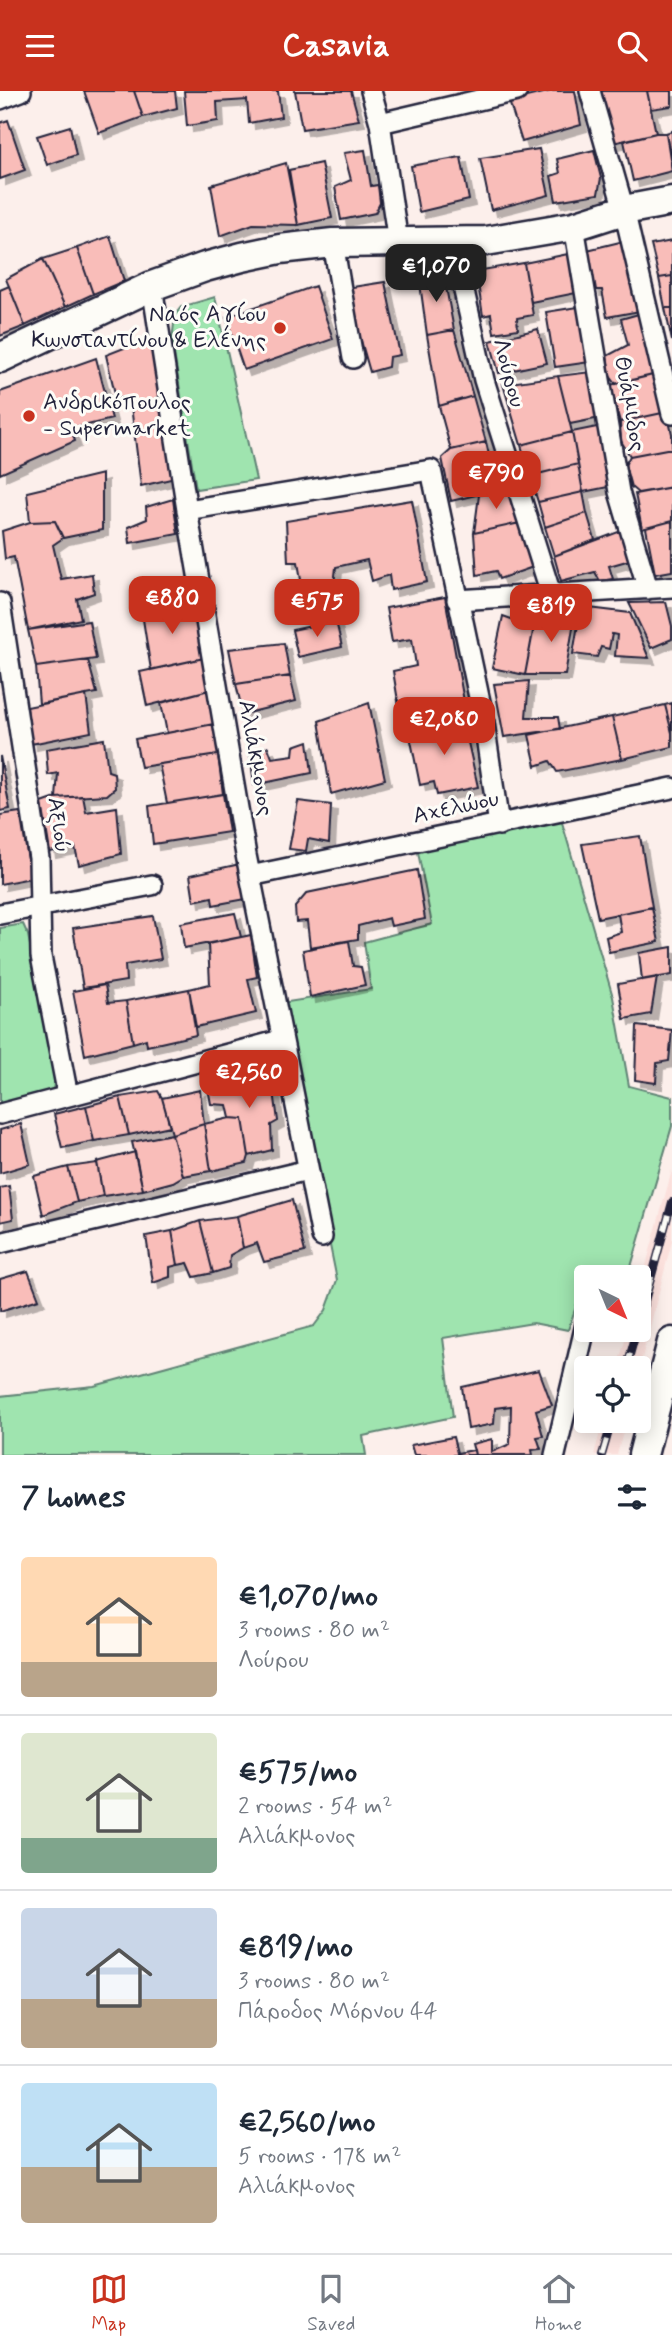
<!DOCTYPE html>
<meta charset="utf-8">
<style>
:root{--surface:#fff;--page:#f6f6f7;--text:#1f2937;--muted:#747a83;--line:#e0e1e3;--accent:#c8321e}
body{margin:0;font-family:Mynerve,sans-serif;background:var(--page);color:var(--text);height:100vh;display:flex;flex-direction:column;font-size:26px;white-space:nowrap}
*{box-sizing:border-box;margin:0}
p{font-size:23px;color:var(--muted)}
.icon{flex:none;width:38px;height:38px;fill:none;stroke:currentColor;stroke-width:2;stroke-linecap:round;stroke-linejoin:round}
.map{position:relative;height:1364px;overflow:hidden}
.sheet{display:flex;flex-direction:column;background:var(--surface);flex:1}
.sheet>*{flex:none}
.needle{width:46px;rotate:137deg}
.tools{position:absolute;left:574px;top:1174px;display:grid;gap:14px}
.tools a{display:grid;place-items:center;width:77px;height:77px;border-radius:7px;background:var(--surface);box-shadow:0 4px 18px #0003;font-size:35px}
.price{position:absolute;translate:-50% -60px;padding:0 16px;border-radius:14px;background:var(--accent);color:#fff;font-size:23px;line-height:46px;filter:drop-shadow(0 2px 4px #0008)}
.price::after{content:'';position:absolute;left:50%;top:42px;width:21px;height:16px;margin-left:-10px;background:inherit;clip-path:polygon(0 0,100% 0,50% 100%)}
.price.active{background:#222;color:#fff}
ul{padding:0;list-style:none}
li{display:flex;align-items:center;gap:21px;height:175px;padding:0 21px}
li+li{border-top:2px solid var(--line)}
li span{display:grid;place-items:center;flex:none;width:196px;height:140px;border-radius:7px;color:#555}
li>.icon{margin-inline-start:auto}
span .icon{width:84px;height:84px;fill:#fffc;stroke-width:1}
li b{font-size:30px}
h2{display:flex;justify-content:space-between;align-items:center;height:84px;padding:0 21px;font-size:30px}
header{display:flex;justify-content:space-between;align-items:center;height:91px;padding:0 21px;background:var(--accent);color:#fff;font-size:32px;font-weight:700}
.tabs{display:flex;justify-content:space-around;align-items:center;height:98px;border-top:2px solid var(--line);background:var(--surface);font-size:19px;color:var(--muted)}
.tabs a{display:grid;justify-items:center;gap:4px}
.tabs .active{color:var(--accent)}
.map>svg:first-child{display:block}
.built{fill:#fbe0dc}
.green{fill:#9fe4af;stroke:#608375;stroke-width:2}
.building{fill:#f9bdb9;stroke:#22223b;stroke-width:2;filter:url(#shadow)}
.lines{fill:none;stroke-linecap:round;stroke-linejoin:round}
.street-casing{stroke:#22223b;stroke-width:24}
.secondary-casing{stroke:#22223b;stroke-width:33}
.street{stroke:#fdfcf7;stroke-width:19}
.secondary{stroke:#fdfcf7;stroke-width:28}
.rail-casing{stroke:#22223b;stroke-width:8}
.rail{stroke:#fdfcf7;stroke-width:5;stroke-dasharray:16;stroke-linecap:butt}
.poi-dot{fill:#c8321e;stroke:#fdfcf7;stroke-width:2.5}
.labels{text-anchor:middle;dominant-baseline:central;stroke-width:6;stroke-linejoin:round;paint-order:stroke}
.poi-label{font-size:23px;fill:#22223b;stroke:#fdfcf7;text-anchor:end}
.street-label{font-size:23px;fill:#22223b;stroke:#fdfcf7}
</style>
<header><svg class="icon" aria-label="menu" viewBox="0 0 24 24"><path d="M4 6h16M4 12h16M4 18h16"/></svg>Casavia<svg class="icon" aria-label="search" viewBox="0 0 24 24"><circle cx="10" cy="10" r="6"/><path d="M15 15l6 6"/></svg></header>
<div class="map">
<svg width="672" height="1364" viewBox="0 0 672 1364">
<defs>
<filter id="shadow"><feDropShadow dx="6" dy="6" stdDeviation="0" flood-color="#0004"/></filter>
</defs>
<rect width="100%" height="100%" fill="#fcefeb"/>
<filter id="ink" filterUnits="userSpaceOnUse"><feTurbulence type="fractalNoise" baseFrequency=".0143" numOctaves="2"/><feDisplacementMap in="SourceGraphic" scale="14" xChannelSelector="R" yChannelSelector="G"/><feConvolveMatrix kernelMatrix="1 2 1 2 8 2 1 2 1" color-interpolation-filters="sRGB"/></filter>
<g filter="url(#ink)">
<path class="built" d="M672,1079v71l-33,129v-1l-22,-1 11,-38h11v-39z
M603,1330h23l-9,34h-23z"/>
<path class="green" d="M215,206l41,183 -60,9 -24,-148 3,-26 6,-8z
M561,728l52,178 16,89 43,11v29l-44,151h-42v9h-3l-15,44 -35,-7 -90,15 10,79 -90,19 3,19h-366v-59l94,-10 220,-60 12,-16 11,-30 -56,-277 90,-14 -7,-47 68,-18 -15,-77z
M23,833l5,11 27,143 -2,12 -53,15v-177z"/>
<path class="building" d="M84,0h50l9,26 -44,16z
M134,0h41l2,17 -34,9z
M184,0h94l3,26 -32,6 -2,-23 -30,2 1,19 -31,5z
M295,0h56l8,29 -57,9z
M552,0h23l6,34 -59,17 -13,-41z
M599,0h48l9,42 -43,10z
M647,0h25v15l-21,3z
M8,29l17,50 -25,9v-56z
M70,35l6,29 -29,10 -10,-29z
M672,40v33l-6,-31z
M656,42h10l6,38 -39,10 -9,-40z
M539,58l10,46 -58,15 -11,-52z
M365,59l6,36 7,-1 2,18 -5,10 -34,7 -6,-33 16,-7 -7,-27z
M594,59l7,28 -3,16 -42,7 -5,-25 9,-3 -3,-14z
M461,66l8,43 -50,12 -8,-46z
M286,72l12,62 -45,-1 -33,12 -9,-51z
M321,72l11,55 -34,7 -9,-55z
M110,145l14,45 -31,13 -16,-46z
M624,150l16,70 -33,6 -5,-27h-8l-7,-40z
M672,150v35l-13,2 -8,-33z
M77,157l16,46 -28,13 -22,-48z
M573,162l8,39 -50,10 -7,-39z
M43,168l22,48 -40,19 -19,-47z
M524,172l9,52 -16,3 1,11 -24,4 -3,-19 -8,2 -7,-45z
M443,180l11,59 -27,5 -8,-59z
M672,185v32h-7l-6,-30z
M385,191l15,73 -11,2 -1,10 -18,5 -24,-84z
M9,195l16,40 -25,10v-46z
M315,195l18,53 -89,31 -18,-53z
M578,216l12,55 -35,5 -9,-55z
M665,217h7v33z
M642,222l15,61 -41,10 -6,-8 -3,-20 21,-11 -7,-26z
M538,238l9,34 -48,10 -9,-32z
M454,239l19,66 -34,10 -12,-71z
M152,246l23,141 -34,8 -11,-88h-14l-10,-43z
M96,267l16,61 -41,10 4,12 -75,33v-82z
M591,281l9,46 -30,6 -12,-48z
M657,283l10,38 -47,10 -10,-37z
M558,285l14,56 -51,13 -18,-61z
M473,305l13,46 -35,8 -12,-44z
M667,321l5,22v14l-42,8 -9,-15 -1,-19z
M602,335l11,60 -30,6 -11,-60z
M572,341l6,32 -48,12 -9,-31z
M486,351l11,48 -46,11 -9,-43 9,-8z
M672,357v39l-34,6 -7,-6 -6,-22 5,-9z
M578,373l5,28 -45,10 -8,-26z
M102,383v56l-39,8 -8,-17 -25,1 -3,-30z
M672,396v34l-30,8 -7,-35z
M497,399l14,1 9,32 -46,10 5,-38z
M583,401l4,21 -42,14 -7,-25z
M173,408l5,35 -48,9 -2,-16 19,-8 -1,-12z
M412,409l15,82 -36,8 -2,-15 -17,6 -5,-21 -31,7 -2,18 -31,7 -5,-30h-10l-2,-41z
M587,422l8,27 -41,16 -9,-29z
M55,430l8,17 -10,7 8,34 31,-5 2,19 -17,6 4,20 -53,11 -14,-73 -9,2 -3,-28 28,-9z
M672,430v50l-17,3 -9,-46z
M520,432l13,44 -34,12 -3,-8 -19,4 -3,-42z
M621,440l9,29 -21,6 4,13 -13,2 -5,-9 -34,9 -7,-25z
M445,506l19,104 -64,12 -7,-42 23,-5 -4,-27 -20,3 -6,-34z
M191,510l13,57 -53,12 -9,-57z
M666,511l6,24v13l-21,9 -22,-45z
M553,516l23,3 -11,65h-40l11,-60 15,5z
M581,516l49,6 19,45 -34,-2 2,-21 -5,-1 -3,15 -8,-2 -4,10 -24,-3z
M503,525l31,11 -9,48 -33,-7z
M89,530l7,38 -60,8 -8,-37z
M336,530l6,26 -44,10 -6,-27z
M284,552l6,33 -54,8 -7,-35z
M204,567l5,32 -62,16 -7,-34z
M88,569l9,33 -58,11 -3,-37z
M290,585l6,25 -53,13 -7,-30z
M529,590l-3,36h32l2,12 -56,8 -10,-53z
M209,599l5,34 -47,9 -6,-30z
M86,604l5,37 -60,12 -4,-37z
M369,612l16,76 -54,15 -12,-73z
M672,612v30l-7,-28z
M665,614l7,28v14l-50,12 -10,-42z
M612,626l10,42 -65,13 -7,-11 -14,5 -7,-31z
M463,629l15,67 -41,8 -3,-13 -14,3 -11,-54z
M214,633l4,31 -77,12 -6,-28z
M104,648l4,32 6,2 1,15 -8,7 -51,3 2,-25 -10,2 -2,-26z
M308,650l4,32 -58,12 -4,-33 18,-5 4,11 21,-3 1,-9z
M218,664l5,39 -56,9 -8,-39z
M0,665l10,53 -10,2z
M223,703l6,38 -76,12 -4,-38z
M83,705l3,16 31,-5 4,47 -42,11 -4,-18 -25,5 -8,-49 14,-5z
M298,710l33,4 -2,38 -21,-4 -2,12 -17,-2z
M20,721l11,66 -31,6v-69z
M640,745l12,71 -54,11 -16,-74z
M240,773l6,35 -33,6 -1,-8 -18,4 -4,-26z
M417,779l8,49 -34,7 -2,-8 -31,8v13l-48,8 -3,-26 -11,1 -1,-15 12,-14z
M652,816l7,35 -50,10 -3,-15 15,-5 -3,-18z
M235,822l6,24 -57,11 -3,-25z
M153,825l8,43 -36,6 1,16 -43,7 -10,-60z
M251,844l6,42 -9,2 8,34 -60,14 -7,-38 21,-5 -2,-40z
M349,850l4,25 8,1 4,18 -55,12 -7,-47z
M672,856v28l-30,5 -3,-27z
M657,886l-6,37 -27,5 -6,-35z
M105,894l3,18 18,-2 7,42 -48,12 -12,-64z
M189,898l7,46 -49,11 -1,-7 -13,4 -7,-42z
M637,935l35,4 -3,31 -12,2 -1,20 -21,-3z
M207,992h66l5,38 -7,4 1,25 -23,6 -6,-37 -13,-1 -3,-13 -16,-1z
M200,999l4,34 -32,10 -10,-36z
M158,1000l4,7 8,28 -41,9 -9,-38z
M120,1006l9,38 -35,6 -8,-35z
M86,1015l8,35 -32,7 -8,-34z
M230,1027l13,1 6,37 -2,7 -36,8 -7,-47z
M21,1033l9,40 -30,9v-43z
M204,1033l7,47 -28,5 -11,-42z
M172,1043l11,42 -10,6 -30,8 -11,-48z
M135,1061l8,38 -40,6 -6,-34z
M97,1072l6,33 -26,6 -9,-35z
M68,1076l9,35 -34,13 -9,-39z
M9,1095l4,33 -13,3v-34z
M292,1109l13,52 -41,10 -7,-19 -14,5 -6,-32z
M237,1125l6,32 -13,7 -1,13 -16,5 -13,-52z
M200,1130l13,52 -19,4 -6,-14 -10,2 -6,-34z
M172,1140l6,34 -8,2v10l-17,6 -7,-47z
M28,1180l11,28 -39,12v-32z
M539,1279l13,35 -16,5 7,26 -6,1 4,12 -9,1 1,5h-58l-3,-11 20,-5v13l18,-8 1,-38 -16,2 -1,16 -26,5 -6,-42z
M453,1346l4,16 17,-3 1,5h-61l-3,-10z"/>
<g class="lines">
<g class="street-casing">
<path id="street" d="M371,0l9,32 18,119
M590,0l34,119 48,204
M0,8l21,-8
M380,32l137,-32
M574,135l45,266 29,97
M453,151l31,138 67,214
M333,152l20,115
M152,195l35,224 59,345 76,382
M187,419l244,-40 52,246 16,109
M457,509l215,-13
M0,512l39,255 2,98 27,140
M250,785l422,-88
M0,823l152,-29
M0,1023l281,-74
M0,1152l308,-73
M555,1364l31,-131"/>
</g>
<g class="secondary-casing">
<path id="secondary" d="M0,267l152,-72 53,-19 37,-10 38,-8 53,-6 153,-2 88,-15 50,-16 48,-9
M643,1364l29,-113"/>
</g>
<use href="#street" class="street"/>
<use href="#secondary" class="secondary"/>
<g class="rail-casing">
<path id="rail" d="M639,1232l33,-121
M626,1278l11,-39
M602,1364l10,-34"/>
</g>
<use href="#rail" class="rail"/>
</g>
</g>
<g class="poi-dot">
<circle cx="280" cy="237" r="7"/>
<circle cx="29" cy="325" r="7"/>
</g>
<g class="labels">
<g class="poi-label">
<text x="266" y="224">Ναός Αγίου<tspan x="266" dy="26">Κωνσταντίνου &amp; Ελένης</tspan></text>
<text x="43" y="312" text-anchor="start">Ανδρικόπουλος<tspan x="43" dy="26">- Supermarket</tspan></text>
</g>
<g class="street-label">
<text transform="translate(508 282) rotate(75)">Λούρου</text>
<text transform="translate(629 313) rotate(80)">Θυάμιδος</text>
<text transform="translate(255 667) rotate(80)">Αλιάκμονος</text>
<text transform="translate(456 717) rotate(-12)">Αχελώου</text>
<text transform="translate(58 734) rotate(82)">Αξιού</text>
</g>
</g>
</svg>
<div class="tools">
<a><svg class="needle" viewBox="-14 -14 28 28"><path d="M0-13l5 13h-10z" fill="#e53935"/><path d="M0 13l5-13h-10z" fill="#747a83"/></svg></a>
<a><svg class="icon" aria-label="locate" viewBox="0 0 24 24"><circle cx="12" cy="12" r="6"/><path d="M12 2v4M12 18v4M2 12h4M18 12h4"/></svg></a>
</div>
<b class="price active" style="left:436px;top:213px">€1,070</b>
<b class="price" style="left:496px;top:420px">€790</b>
<b class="price" style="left:172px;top:545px">€880</b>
<b class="price" style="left:317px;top:548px">€575</b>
<b class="price" style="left:551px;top:553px">€819</b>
<b class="price" style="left:444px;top:666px">€2,080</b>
<b class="price" style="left:249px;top:1019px">€2,560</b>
</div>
<section class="sheet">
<h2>7 homes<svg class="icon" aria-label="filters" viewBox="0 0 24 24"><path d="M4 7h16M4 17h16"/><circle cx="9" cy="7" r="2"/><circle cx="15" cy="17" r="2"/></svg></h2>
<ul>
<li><span style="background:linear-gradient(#ffd9b3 75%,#b9a48a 0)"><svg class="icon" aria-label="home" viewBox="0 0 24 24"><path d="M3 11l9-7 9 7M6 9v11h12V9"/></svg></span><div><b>€1,070/mo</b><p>3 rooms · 80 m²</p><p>Λούρου</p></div></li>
<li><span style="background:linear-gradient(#dfe7d0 75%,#7fa58c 0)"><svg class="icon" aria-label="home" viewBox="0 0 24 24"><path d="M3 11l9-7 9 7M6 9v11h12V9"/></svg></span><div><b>€575/mo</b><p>2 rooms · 54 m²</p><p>Αλιάκμονος</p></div></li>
<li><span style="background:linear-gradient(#c9d6e8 65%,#b9a48a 0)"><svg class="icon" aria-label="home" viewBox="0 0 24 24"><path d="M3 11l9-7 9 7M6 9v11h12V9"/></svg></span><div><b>€819/mo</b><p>3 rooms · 80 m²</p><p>Πάροδος Μόρνου 44</p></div></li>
<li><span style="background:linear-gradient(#bfe0f5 60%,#b9a48a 0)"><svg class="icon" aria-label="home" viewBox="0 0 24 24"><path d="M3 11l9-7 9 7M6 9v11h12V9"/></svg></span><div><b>€2,560/mo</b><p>5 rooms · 178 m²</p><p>Αλιάκμονος</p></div></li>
</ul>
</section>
<nav class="tabs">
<a class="active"><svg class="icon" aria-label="map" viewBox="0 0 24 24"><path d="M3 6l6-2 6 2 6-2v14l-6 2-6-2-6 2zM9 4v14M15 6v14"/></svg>Map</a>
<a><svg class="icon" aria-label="saved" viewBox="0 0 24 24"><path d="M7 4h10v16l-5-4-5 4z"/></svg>Saved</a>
<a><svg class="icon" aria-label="home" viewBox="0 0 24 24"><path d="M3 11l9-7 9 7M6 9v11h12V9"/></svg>Home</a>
</nav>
